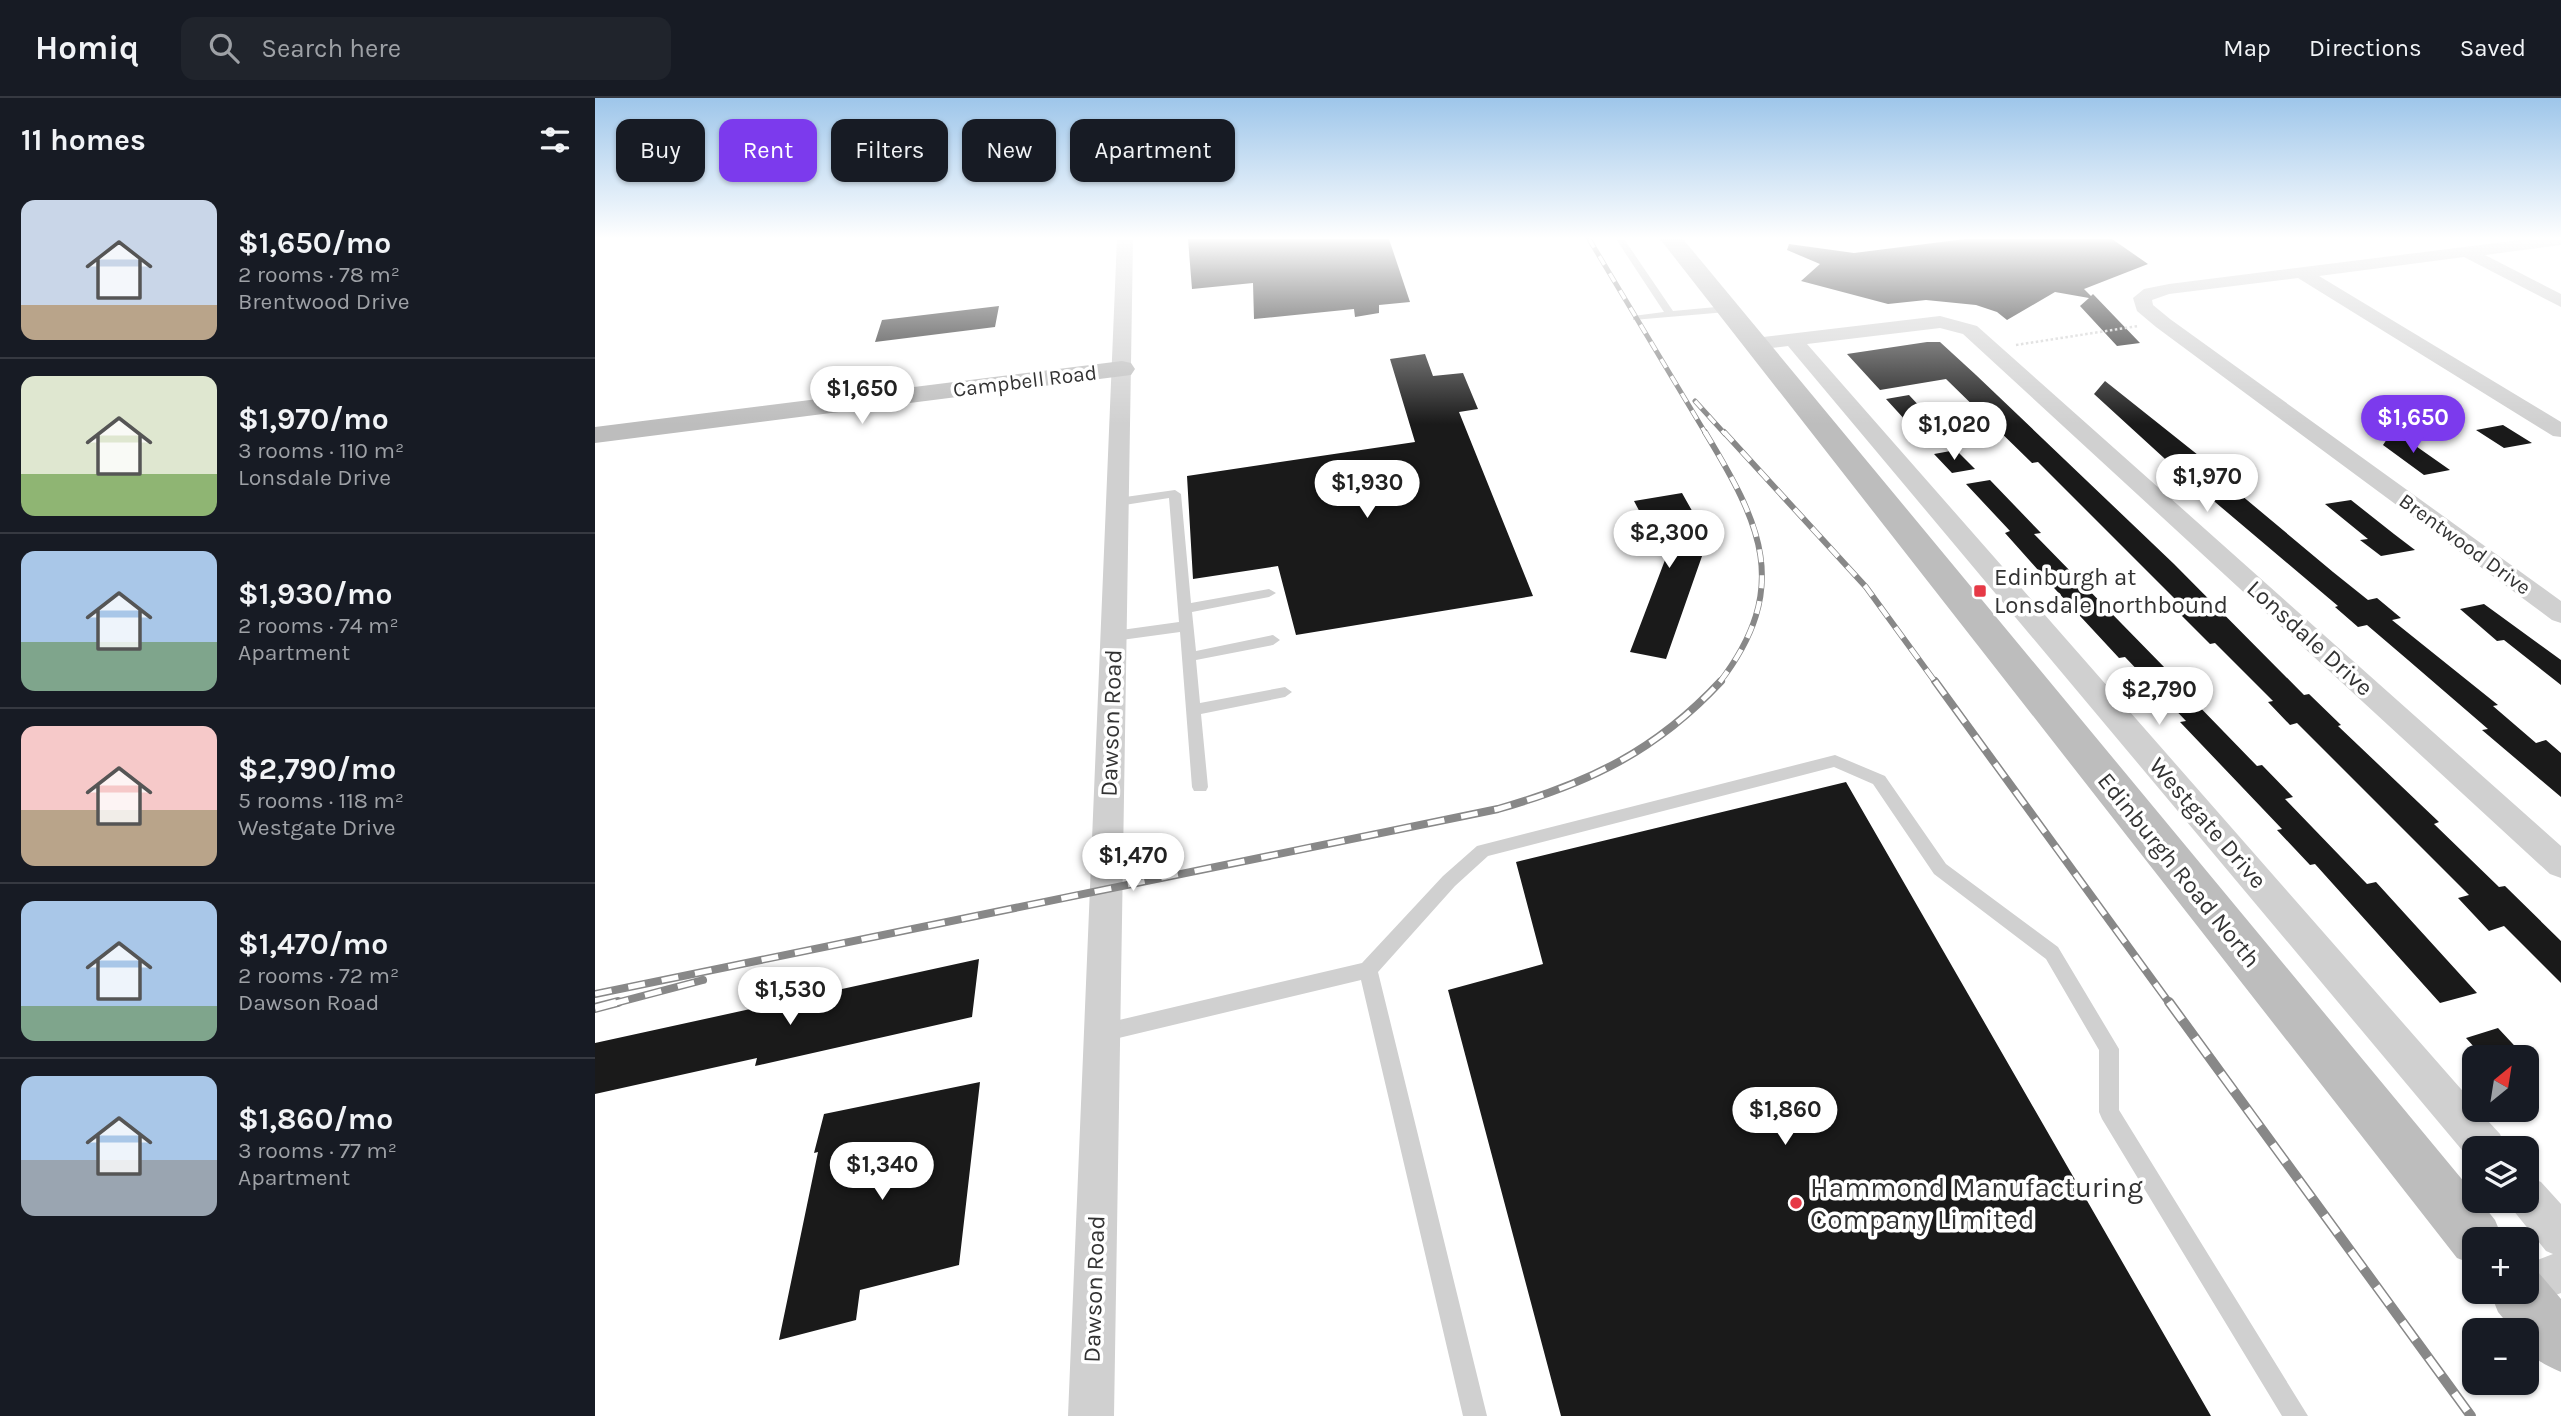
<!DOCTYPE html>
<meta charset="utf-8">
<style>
:root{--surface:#171b24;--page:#20242c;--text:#f1f3f6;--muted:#9ea1a6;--line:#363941;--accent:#7c3aed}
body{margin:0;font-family:Karla,sans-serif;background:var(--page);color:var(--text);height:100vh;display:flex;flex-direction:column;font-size:26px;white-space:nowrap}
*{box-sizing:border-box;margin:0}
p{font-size:23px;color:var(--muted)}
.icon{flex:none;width:38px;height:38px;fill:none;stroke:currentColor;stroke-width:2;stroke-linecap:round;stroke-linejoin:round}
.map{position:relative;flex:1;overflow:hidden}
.details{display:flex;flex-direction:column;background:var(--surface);width:595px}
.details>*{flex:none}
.banner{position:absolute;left:21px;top:21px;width:665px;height:63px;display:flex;gap:14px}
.needle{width:46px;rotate:30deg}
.buttons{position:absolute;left:1867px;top:947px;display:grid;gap:14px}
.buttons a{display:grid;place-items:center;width:77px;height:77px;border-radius:14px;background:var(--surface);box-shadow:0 2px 5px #0004;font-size:35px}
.price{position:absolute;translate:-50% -60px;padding:0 16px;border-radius:24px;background:#fff;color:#222;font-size:23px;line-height:46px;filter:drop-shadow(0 2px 4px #0008)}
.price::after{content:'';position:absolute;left:50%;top:42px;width:21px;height:16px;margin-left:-10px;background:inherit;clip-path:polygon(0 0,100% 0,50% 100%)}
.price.active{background:var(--accent);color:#fff}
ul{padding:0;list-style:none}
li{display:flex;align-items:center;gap:21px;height:175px;padding:0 21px}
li+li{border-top:2px solid var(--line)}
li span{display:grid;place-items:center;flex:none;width:196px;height:140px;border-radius:14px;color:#555}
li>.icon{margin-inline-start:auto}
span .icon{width:84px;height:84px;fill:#fffc;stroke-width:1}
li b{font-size:30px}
h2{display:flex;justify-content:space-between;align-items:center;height:84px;padding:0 21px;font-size:30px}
.tag{padding:0 24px;border-radius:14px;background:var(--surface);box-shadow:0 2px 5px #0004;font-size:24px;line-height:63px}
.tag.active{background:var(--accent);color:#fff}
header{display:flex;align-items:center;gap:42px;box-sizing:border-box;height:98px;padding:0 35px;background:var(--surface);border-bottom:2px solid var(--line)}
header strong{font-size:33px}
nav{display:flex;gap:38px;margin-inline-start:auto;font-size:24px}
.search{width:490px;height:63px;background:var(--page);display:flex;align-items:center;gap:18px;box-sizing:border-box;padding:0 24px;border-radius:14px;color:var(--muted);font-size:26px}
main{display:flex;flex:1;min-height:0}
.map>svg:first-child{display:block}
.building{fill:#1a1a1a}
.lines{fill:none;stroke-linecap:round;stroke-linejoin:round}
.path{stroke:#cdcdcd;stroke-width:2.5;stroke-dasharray:2.5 2.5;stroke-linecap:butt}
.lane{fill:#d0d0d0;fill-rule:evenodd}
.street{fill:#d0d0d0;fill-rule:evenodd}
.secondary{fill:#bdbdbd;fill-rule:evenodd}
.rail-far3-casing{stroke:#888;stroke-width:5}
.rail-far2-casing{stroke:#888;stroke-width:6}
.rail-far1-casing{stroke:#888;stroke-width:8}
.rail-casing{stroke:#888;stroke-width:10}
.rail-far3{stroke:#fff;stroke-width:3.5;stroke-dasharray:10;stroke-linecap:butt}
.rail-far2{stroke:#fff;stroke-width:4.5;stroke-dasharray:13;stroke-linecap:butt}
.rail-far1{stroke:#fff;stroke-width:5;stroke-dasharray:17;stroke-linecap:butt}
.rail{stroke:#fff;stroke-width:7;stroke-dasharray:22;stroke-linecap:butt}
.poi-dot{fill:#e63946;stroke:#fff;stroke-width:2.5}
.labels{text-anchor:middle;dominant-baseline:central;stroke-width:7;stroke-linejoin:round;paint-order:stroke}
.far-street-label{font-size:21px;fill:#333;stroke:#fff}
.poi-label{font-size:24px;fill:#333;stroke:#fff;text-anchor:start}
.street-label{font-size:24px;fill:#333;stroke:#fff}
.near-poi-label{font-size:28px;fill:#333;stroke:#fff;text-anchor:start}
</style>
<header>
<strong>Homiq</strong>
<div class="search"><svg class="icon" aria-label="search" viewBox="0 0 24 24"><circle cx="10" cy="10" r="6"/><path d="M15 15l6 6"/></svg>Search here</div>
<nav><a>Map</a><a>Directions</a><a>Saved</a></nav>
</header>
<main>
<section class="details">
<h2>11 homes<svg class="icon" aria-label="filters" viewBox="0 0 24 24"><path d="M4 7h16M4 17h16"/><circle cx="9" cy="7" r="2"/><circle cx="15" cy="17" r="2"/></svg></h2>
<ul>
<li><span style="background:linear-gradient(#c9d6e8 75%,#b9a48a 0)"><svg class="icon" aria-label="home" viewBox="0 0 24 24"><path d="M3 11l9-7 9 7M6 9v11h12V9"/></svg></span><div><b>$1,650/mo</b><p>2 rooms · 78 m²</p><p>Brentwood Drive</p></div></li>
<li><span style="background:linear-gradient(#dfe7d0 70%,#8fb573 0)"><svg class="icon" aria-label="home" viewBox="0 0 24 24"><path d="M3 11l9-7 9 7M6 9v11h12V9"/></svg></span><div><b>$1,970/mo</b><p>3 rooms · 110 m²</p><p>Lonsdale Drive</p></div></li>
<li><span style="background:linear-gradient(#a9c7e8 65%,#7fa58c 0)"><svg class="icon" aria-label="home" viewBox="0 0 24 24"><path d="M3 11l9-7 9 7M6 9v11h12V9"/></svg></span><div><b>$1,930/mo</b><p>2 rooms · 74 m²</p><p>Apartment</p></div></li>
<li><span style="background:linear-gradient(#f6c9c9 60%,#b9a48a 0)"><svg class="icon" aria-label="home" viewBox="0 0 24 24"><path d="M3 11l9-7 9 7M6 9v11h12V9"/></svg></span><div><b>$2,790/mo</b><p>5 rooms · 118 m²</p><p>Westgate Drive</p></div></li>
<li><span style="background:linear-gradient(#a9c7e8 75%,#7fa58c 0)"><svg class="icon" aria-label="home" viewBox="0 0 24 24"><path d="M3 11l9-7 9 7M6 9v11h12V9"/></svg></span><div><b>$1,470/mo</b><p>2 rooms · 72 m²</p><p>Dawson Road</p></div></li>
<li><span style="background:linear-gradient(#a9c7e8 60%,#9aa5b1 0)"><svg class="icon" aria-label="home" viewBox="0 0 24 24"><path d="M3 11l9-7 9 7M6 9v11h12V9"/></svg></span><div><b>$1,860/mo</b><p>3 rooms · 77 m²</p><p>Apartment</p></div></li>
</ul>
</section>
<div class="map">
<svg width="1966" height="1318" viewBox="0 0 1966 1318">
<rect width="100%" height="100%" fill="#fff"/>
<path class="building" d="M593,141h201l21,63 -31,3v8l-24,4 -1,-8 -100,10 -1,-36 -61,6z
M1370,141h147l36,25 -64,25 7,7 2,-2 47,49 -23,3 -37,-40 9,-8 -34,-6 -48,28 -10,-8 -21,-7 -50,-5 -38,4 -87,-23 19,-17 -33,-14 2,-6 65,9z
M404,208l-4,21 -120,15 7,-22z
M1332,244h13l36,33 198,189 130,131 5,-1 32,31 -3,1 101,96 -5,2 65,63 6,-1 56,55v42l-57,-57 -15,5 -31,-33 11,-3 -172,-172 -7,2 -22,-23 5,-1 -58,-58 -5,1 -42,-42 8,-2 -138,-138 -6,1 -86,-84 -66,11 -33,-36z
M830,256l8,22 30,-3 15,36 -19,3 74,184 -237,39 -18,-69 -85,13 -6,-103 228,-34 -25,-83z
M1510,283l142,113 -6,1 92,77 35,28 9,-2 24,20 -9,2 106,85 -5,1 43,37 10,-3 15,13v44l-79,-67 6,-1 -80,-69 -41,-35 -9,2 -23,-20 3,-1 -162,-137 -82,-75z
M1314,297l42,45 -24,4 -41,-45z
M1908,327l29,18 -28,5 -28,-18z
M1798,332l57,40 -26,5 -41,-30z
M1361,352l19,19 -23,4 -18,-19z
M1395,382l51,53 -7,1 131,134 6,-1 26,27 -8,2 68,70 5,-1 31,32 -8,2 82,85 9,-2 101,111 -37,10 -125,-139 -5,1 -33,-35 5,-1 -102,-107 6,-1 -61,-64 -6,1 -64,-69 -50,-56 5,-2 -44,-47z
M1087,395l26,46 -42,120 -36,-7 35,-92 -31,-59z
M1756,402l43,34 21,16 -34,6 -21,-16 8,-1 -43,-35z
M1889,506l77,56v25l-57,-45 -7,1 -37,-32z
M1251,684l365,634h-650l-113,-426 95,-26 -27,-102z
M384,861l-7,58 -217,49 2,-8 -162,36v-51z
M1903,930l27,29h-42l-17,-19z
M385,984l-21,183 -99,25 -4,30 -77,20 39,-188 -4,1 10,-39z"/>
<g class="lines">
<path class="path" d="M1421,247l122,-19"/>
<path class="lane" d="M1021,141h8l49,72 54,-5 5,3 -5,3 -94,8v-4l31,-4z
M580,392l6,4 10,109 78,-14 7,4 -7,4 -77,15 4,39 77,-16 7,5 -7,5 -77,15 4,43 85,-16 7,5 -7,5 -84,17 7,73 -2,4h-12l-2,-4 -12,-155 -66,9 -7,-5 7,-5 65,-9 -10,-124 -51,8 -6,-4 6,-4z
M1240,657l50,21 61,88 112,83 61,102v61l189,306h-26l-180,-297 -3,-7v-62l-53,-91 -112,-85 -61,-90 -39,-17 -346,89 -33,30 -77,86 109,444h-24l-102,-436 -259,62 -7,-3 -3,-6 3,-6 7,-3 260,-61 81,-87 34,-30z"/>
<path class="street" d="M522,141h16l-19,1177h-46z
M1933,141h33v6l-76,10 76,39v13l-97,-50 -145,19 242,146v15l-8,-1 -255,-158 -129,16 -17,6 1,5 17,14 391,282v22l-9,-3 -396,-293 -19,-16 -4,-13 11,-9 25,-5z
M1345,218l37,10 584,520v32l-11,-4 -587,-540 -23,-6 -133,16 668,761v5h3l22,24 6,14h-31v15l-3,-1 -684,-816 -33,4 -10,-6 10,-6z
M1932,1078l14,6 20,22v89l-34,13 -15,-6 -4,-8h19v-28l26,-10 -7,-3 -33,-41 -4,-10h18z"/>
<path class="secondary" d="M1065,141h23l792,956v5h4l16,20 8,19h-28v26l-18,-7z
M527,263l9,2 4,6 -4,6 -536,68v-16z
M1932,1170l11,4 23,27v73c-23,-10 -34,-15 -34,-42h-14l-15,-18 -8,-20h37z"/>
<g class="rail-far3-casing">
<path id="rail-far3" d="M994,141l117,195
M1100,303l30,33"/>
</g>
<g class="rail-far2-casing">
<path id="rail-far2" d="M1110,334c55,91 88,155 14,251
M1129,334l142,155 70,96"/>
</g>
<g class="rail-far1-casing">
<path id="rail-far1" d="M1340,583l235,323
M0,896l903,-185c91,-26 158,-58 223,-128
M17,906l91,-24"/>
</g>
<g class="rail-casing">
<path id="rail" d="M1574,904l302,414
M0,910l23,-6"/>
</g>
<use href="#rail-far3" class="rail-far3"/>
<use href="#rail-far2" class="rail-far2"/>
<use href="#rail-far1" class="rail-far1"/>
<use href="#rail" class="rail"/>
</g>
<linearGradient id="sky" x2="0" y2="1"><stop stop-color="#9ec6ea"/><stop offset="0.43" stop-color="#fff"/><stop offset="1" stop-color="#fff" stop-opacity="0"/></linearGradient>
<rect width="1966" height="326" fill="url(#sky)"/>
<g class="poi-dot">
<rect x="1378" y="486" width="14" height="14" rx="3.5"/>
<circle cx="1201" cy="1105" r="7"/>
</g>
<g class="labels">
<g class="far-street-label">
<text transform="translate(430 283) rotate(-7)">Campbell Road</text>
<text transform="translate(1870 446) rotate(36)">Brentwood Drive</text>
</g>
<g class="poi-label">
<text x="1399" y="479">Edinburgh at<tspan x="1399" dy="28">Lonsdale northbound</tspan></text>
</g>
<g class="street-label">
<text transform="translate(1715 540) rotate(42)">Lonsdale Drive</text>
<text transform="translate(516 625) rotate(-88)">Dawson Road</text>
<text transform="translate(1613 725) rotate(49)">Westgate Drive</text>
<text transform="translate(1584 772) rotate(51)">Edinburgh Road North</text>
<text transform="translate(499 1191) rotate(-88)">Dawson Road</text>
</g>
<g class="near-poi-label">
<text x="1215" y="1089">Hammond Manufacturing<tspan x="1215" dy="32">Company Limited</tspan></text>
</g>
</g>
</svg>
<div class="buttons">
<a><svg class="needle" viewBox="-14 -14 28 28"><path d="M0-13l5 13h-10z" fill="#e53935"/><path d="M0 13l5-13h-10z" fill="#9ea1a6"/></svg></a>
<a><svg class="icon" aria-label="layers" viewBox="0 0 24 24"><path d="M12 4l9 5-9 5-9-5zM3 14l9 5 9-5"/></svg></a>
<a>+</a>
<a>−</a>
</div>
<b class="price" style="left:267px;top:328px">$1,650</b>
<b class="price active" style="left:1818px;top:357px">$1,650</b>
<b class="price" style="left:1359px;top:364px">$1,020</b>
<b class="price" style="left:1612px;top:416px">$1,970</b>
<b class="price" style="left:772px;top:422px">$1,930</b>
<b class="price" style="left:1074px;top:472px">$2,300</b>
<b class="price" style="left:1564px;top:629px">$2,790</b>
<b class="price" style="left:538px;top:795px">$1,470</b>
<b class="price" style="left:195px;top:929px">$1,530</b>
<b class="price" style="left:1190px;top:1049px">$1,860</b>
<b class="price" style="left:287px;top:1104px">$1,340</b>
<div class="banner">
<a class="tag">Buy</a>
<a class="tag active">Rent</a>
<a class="tag">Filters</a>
<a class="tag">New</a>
<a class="tag">Apartment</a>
</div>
</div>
</main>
